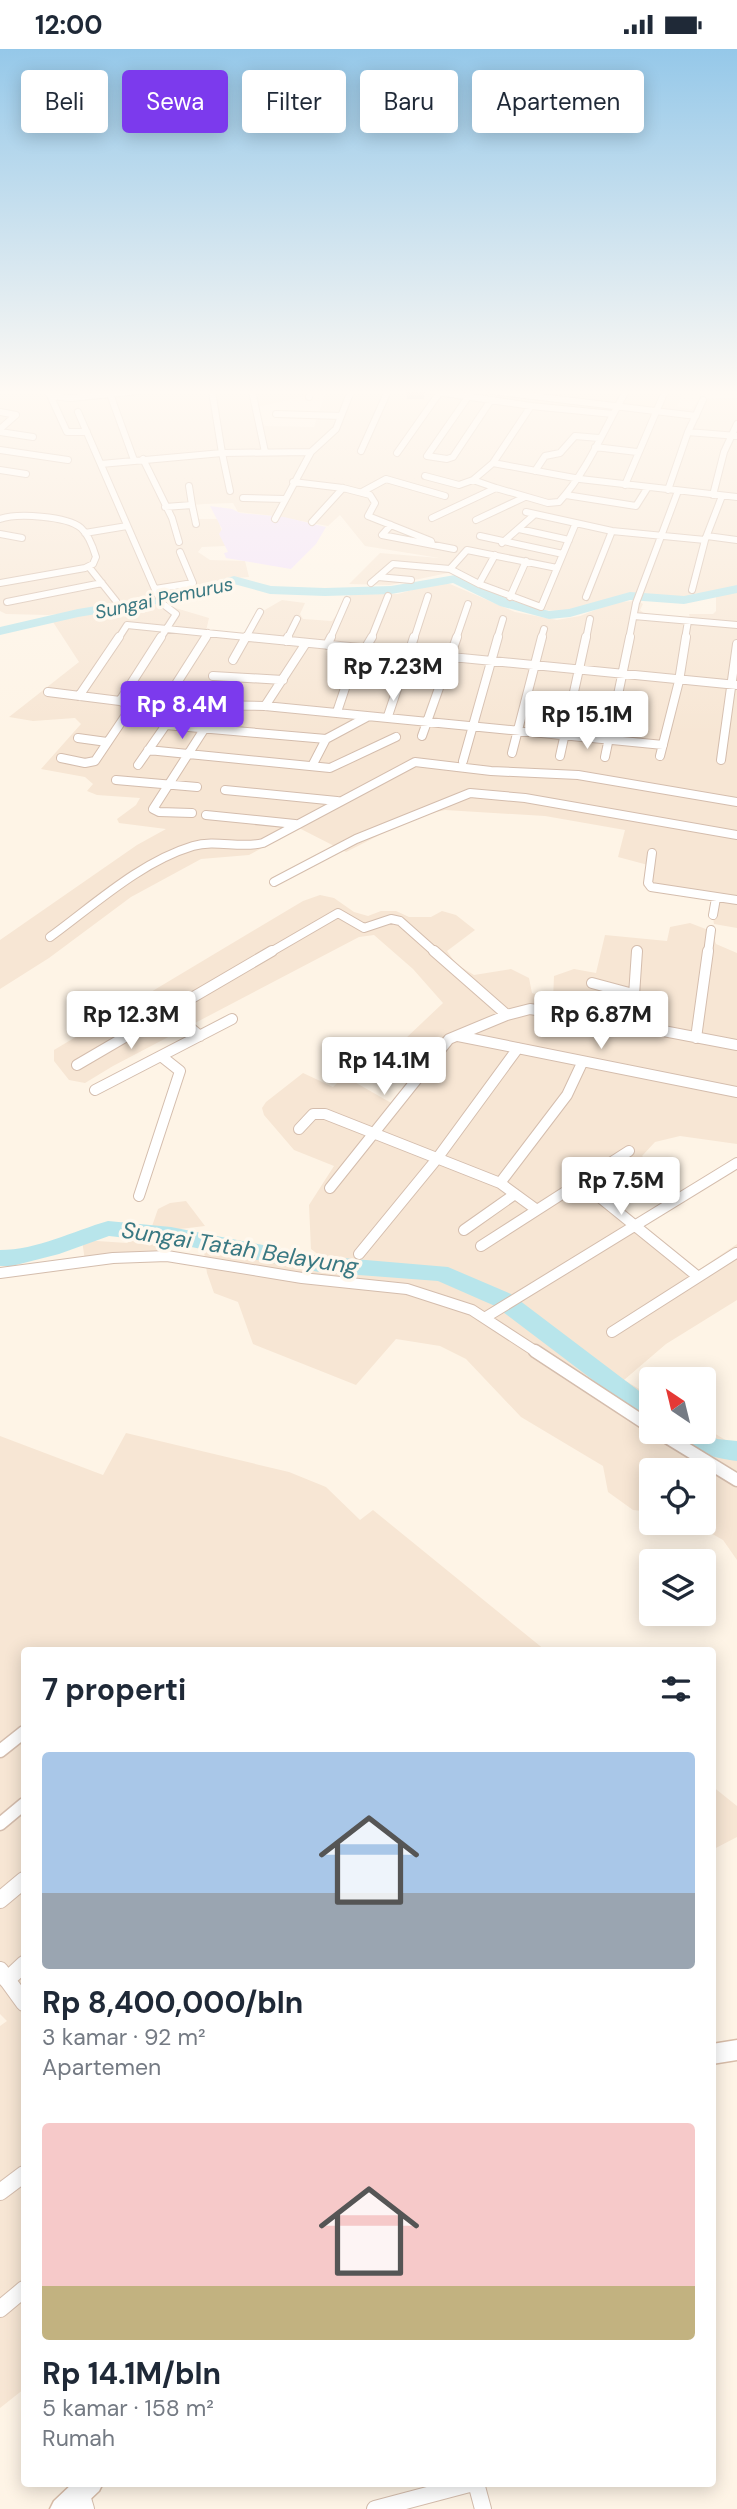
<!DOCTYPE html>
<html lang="id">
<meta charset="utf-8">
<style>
:root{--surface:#fff;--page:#f2f2f3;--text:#1f2937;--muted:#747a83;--accent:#7c3aed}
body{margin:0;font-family:"DM Sans",sans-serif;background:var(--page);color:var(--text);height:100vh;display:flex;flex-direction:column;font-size:26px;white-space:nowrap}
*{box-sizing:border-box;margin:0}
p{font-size:23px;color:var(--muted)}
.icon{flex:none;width:38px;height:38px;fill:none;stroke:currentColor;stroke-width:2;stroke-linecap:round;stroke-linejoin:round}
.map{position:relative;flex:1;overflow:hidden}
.side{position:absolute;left:21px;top:1598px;width:695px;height:840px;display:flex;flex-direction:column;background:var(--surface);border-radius:7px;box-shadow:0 4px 18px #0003}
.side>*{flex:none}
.banner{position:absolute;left:21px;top:21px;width:696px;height:63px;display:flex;gap:14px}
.needle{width:46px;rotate:325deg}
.tools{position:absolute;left:639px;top:1318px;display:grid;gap:14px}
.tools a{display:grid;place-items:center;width:77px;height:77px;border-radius:7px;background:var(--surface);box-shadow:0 4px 18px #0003;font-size:35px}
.price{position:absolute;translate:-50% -60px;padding:0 16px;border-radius:7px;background:#fff;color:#222;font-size:23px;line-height:46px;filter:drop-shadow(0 2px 4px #0008)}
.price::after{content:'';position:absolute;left:50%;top:42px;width:21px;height:16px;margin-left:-10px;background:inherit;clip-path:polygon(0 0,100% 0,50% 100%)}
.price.current{background:var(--accent);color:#fff}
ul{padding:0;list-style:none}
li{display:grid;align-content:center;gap:14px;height:371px;padding:0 21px}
li span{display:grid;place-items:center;height:217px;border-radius:7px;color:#555}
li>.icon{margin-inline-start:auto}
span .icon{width:126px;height:126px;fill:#fffc;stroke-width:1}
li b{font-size:30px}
h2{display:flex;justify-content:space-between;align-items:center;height:84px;padding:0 21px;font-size:30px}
.pill{padding:0 24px;border-radius:7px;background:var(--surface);box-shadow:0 4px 18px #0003;font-size:24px;line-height:63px}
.pill.current{background:var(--accent);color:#fff}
.status{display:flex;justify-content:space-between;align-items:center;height:49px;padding:0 35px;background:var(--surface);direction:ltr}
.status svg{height:19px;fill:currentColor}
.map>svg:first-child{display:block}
.residential{fill:#f7e6d4}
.education{fill:#f1e2fb}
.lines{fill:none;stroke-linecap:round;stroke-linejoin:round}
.river{fill:#b8e5eb;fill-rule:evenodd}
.street-far4-casing{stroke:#d4bdad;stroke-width:8}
.street-far3-casing{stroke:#d4bdad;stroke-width:10}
.street-far2-casing{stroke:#d4bdad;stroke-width:12}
.street-far1-casing{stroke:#d4bdad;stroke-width:15}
.street-casing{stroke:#d4bdad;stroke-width:18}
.secondary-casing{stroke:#d8bda9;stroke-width:3}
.street-far4{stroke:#fff;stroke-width:6}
.street-far3{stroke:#fff;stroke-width:8}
.street-far2{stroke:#fff;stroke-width:10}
.street-far1{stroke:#fff;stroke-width:12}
.street{stroke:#fff;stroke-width:16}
.secondary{fill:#fff;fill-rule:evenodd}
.wall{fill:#d4b3a1}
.building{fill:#f7d0bb;stroke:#ad9283;stroke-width:2}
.labels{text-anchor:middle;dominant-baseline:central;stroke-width:7;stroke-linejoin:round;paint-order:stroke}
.far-water-label{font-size:19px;font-style:italic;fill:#397882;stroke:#fff8ee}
.water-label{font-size:23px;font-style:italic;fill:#397882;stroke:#fff8ee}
</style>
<div class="status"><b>12:00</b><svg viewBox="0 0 49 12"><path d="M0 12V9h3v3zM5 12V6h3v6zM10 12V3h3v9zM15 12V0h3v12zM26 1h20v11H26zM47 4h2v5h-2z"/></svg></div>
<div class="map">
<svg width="737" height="2460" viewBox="0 0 737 2460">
<rect width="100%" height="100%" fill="#fef4e6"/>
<path class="residential" d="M0,342h313l-3,4 -53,12 7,19 50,1 12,-36h76l63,7 5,-7h214l-7,16 14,2 9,-10 37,-1v190l-45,10 -66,-5 -2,4 -59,14 -23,-1 -94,-37 -58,12 -41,-1 31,-31 59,5 -74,-12 -25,-31 -12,11 -54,-10 -36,-4 -5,-9 -29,1 -11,1 -3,10 4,4h24l8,27 -24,1 -4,5 12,8 35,1 4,16 -29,2 -5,5 -14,5 -115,22 -38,4 -42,-1 -6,-3z
M443,532l72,31 42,8 23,-4 35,-14 23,-1 5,3 -3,6 6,5 44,4 -1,-5h24l3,-3v-15l21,-4v336l-23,-4 -4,-26 -67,-12 5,-21 -30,-8 7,-27 -80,-14 -100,-6 -30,7 -69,35 -47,-24 -50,27 -48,4 -70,38 -82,61 -49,31v-49l137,-95 29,-16 -47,-6 -2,-4 19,-14 4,-7 -43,-3 -10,-4 6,-7 -8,-7 -44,-8 40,-45 -6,-6 -42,3 -24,-4 70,-55 -26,-40 24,-6 85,-12 47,14 -3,13 42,3 15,-23 19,-11 23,3 -5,11 3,5 29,2 20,-29 46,2z
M320,846l14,3 20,14 14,4 13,-5h15l13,6h22l11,-6 14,4 19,15 -28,21 9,13 18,11 37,-6 18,9 3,15 21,7 1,-24 20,-7 22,4 9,-38 62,6 3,-14 20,-4 21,8 5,13 21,9v191l-57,-8 -25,6 -13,14 17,15 -51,35 83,69 46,-31v56l-71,44 -42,36 27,16v35h53v-4l33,20v113l-14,-20 -30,-17h11v-53h-53v42l-18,-2 -25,-18 -5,-26 -82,-49 -55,-58 -26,-13 -44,-7 -40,46 -103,-41 -15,-42 -24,-9 -7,-20 -3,-21 34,-12 61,19 28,2 -16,-12 -2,-44 25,-39 -40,-16 -30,-35 -2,-7 4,-6 37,-29 30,14 11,-11 49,28 34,-43 -22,-22 38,-36 -30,-34 -39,-34 -15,2 -246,129 -28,17 -16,-3 -15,-19v-11l249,-149z
M186,1152l19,25 -42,5 -4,26 -74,4 -3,-21 45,3 24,-14 7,-20 12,-6z
M126,1384l163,39 37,15 34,33 13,-10 172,140h-521v739l-24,19v-382l7,-5 -7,-7v-578l103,39z
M712,1737l25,20v31l-25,13z"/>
<path class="education" d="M210,457l22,3 8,4 44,4 42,10 -10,17 -25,25 -65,-11 -2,-5 4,-1 -9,-18 3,-5z"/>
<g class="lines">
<path class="river" d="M455,526l55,25 39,11 20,-2 61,-17 54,4 53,-11v8l-53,11 -54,-4 -60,17 -21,2 -49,-13 -47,-23 -62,11 -66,2 -55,-2 -36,-10 -57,17 -99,16 -78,18v-8l78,-18 97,-16 59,-17 37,10 54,2 66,-2z
M108,1172l63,6 148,29 129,11 63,27 140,106v21l-8,-3 -148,-112 -57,-25 -119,-9 -148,-29 -62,-7 -50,18 -47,12h-12v-16c37,0 73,-19 108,-29z
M672,1382h32l13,8 20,2v20c-21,-3 -55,-9 -65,-30z"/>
<g class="street-far4-casing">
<path id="street-far4" d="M212,342l10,62 89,-1
M252,342l13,61
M431,342l100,15 82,8
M492,342l204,25
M49,344l18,39h20
M110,345l24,66
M51,347l20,2 68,-7
M309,348l1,-6
M468,348l-41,59 20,3 6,-2 38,-57
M0,363l16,3 -16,14
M78,363l79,182 6,10 13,10 -16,25
M276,365l65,2
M0,383l33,5
M688,383l49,4
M595,398l42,5
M0,401l68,10
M361,402l27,-60
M397,404l43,-61
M143,410l29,59 7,24
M493,414l87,16 157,18
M101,415l121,-11 8,38
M0,421l26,4
M535,422l10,-15 15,-3 15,-17 24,2
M425,427l34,9 14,-5
M293,433l50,6 27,7 5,8 -7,13 63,25 1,3
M625,436l40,-94
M189,437l3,19
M496,439l-23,-8 20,-17 38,-57
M668,441l20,-58 15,-32
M362,443l24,-13 59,17
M566,446l70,11 12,-19
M713,446l11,-43 13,-28
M243,449l42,1
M165,458l27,-2 4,19
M526,463l86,19 93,9
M432,469l64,-30 52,15 11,-1c29,-32 45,-73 67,-111
M0,470c17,-6 67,-3 81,9 8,7 12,19 15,29l-3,7 -8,4 -85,15
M275,470l36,-67 25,-23 15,-38
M476,471l49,-23
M312,473l31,-34
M391,476l-9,10 72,14
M519,480l50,11
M85,484l42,-7
M0,485l22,4
M480,487l83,18
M707,487l30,4
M502,494l32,-28
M89,518l27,34
M557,519l-90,-18 -17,19 29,15 62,23 34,-82
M378,528l33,3
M371,534l22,-19 57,5
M479,535l16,-29
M155,540l38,-6 -13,-31
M692,541l13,-50 17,-44
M510,548l16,-36
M586,548l26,-66
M7,553l95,-19
M634,567l103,9
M118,590l9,-14 140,14
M204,590l4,-6
M245,590l15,-27
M287,590l10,-20
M330,590l17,-39
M371,590l17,-43
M414,590l14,-43
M456,590l12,-35
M497,590l6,-20
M541,590l3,-10
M586,590l4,-20
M629,590l7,-36 42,-112
M685,590l3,-18"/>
</g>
<g class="street-far3-casing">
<path id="street-far3" d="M249,588l488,48
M286,592l2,-4
M327,596l4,-8
M409,604l5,-16
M233,611l13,-23
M213,627l70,4
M48,643l72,9 12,5 -37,55 -10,2 -24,-5
M171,643l35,-55
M79,647l40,-59
M120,652l41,-64
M132,655l133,2 398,39
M265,657l41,-63
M337,663l12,-36 23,-39
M388,667l12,-36
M166,676l160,14
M422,687l35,-99
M78,689l29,4
M148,701l182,18 66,-31
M512,704l30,-116
M560,707l26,-119
M660,707l19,-75 7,-44
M605,708l25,-120
M721,711l16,-116
M463,712l35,-124
M138,716l41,-59
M312,717l14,-27 41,-22
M116,731l81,7
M225,741l112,11
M192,764l-33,-1 -6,-3 66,-103
M206,766l89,9
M652,804l-4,30 3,4 86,13
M274,833l82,-43 114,-46 55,5 212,37
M713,866l3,-17
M50,888c44,-32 90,-75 143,-91 23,-7 47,3 70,-3l152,-81 76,9 87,4 159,27
M269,904l69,-40 26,15 27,-9 9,2 36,32
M708,904l3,-23"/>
</g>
<g class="street-far2-casing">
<path id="street-far2" d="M434,902l73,64
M637,902l-5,74 105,20
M592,934l41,11
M169,961l31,26
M458,987l279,56
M696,989l12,-87
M77,1016l195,-114
M95,1041l137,-71
M299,1080l14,-15h12l175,69 37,27
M581,1133l116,94
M500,1134l67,-88 15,-32
M330,1139l119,-149 58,-24 23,-6 102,16
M139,1147l41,-125 -19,-15
M464,1181l51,-36
M481,1197l148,-95
M359,1205l77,-94 82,-112
M0,1224l113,-15 54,-2 135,22 105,11 65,21 66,43
M486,1268l251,-154
M612,1283l124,-79"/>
</g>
<g class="street-far1-casing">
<path id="street-far1" d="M535,1302l116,76
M657,1382l80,49
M0,1702l24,-19
M0,1775l24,-20"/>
</g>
<g class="street-casing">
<path id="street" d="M0,1851l24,-20
M0,1921l24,33
M7,1931l17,-16
M0,2143l24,-18
M0,2260l24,-20
M476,2434l7,26
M81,2443l5,17
M375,2460l98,-26"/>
</g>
<g class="secondary-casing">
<path id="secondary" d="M737,1991v20l-25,4v-20z
M73,2434h30l-4,8 -19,18h-30l4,-8z"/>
</g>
<use href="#street-far4" class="street-far4"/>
<use href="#street-far3" class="street-far3"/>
<use href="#street-far2" class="street-far2"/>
<use href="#street-far1" class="street-far1"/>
<use href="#street" class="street"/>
<use href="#secondary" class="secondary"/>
</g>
<path class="wall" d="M424,342v8h-17v-6z"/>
<path class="building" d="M408,342h16v2h-17z"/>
<linearGradient id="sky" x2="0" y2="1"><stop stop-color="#95c8e9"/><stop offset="0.5" stop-color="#fffaf4"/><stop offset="1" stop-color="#fffaf4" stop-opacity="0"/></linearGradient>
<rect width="737" height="686" fill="url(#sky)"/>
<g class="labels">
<g class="far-water-label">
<text transform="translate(164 549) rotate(-12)">Sungai Pemurus</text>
</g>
<g class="water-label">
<text transform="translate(240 1199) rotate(9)">Sungai Tatah Belayung</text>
</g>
</g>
</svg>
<div class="tools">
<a><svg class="needle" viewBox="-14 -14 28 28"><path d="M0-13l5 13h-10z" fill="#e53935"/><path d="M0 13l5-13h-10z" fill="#747a83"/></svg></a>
<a><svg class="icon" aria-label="locate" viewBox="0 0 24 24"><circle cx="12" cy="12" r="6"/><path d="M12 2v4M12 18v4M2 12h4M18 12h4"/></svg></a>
<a><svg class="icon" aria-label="layers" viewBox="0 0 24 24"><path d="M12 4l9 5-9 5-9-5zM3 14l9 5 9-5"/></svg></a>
</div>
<b class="price" style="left:393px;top:654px">Rp 7.23M</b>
<b class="price current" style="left:182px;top:692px">Rp 8.4M</b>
<b class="price" style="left:587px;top:702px">Rp 15.1M</b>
<b class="price" style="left:131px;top:1002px">Rp 12.3M</b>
<b class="price" style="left:601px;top:1002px">Rp 6.87M</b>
<b class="price" style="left:384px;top:1048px">Rp 14.1M</b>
<b class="price" style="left:621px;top:1168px">Rp 7.5M</b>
<div class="banner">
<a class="pill">Beli</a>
<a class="pill current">Sewa</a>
<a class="pill">Filter</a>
<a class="pill">Baru</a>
<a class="pill">Apartemen</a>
</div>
<section class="side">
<h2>7 properti<svg class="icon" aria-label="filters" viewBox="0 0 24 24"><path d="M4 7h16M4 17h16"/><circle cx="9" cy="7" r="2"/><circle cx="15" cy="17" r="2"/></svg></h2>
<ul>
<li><span style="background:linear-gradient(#a9c7e8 65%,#9aa5b1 0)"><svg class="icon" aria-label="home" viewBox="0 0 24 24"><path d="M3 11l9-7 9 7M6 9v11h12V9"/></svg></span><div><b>Rp 8,400,000/bln</b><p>3 kamar · 92 m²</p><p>Apartemen</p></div></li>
<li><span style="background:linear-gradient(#f6c9c9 75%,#c2b280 0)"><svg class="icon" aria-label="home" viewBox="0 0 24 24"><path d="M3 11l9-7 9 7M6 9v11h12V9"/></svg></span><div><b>Rp 14.1M/bln</b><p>5 kamar · 158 m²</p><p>Rumah</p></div></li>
</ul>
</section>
</div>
